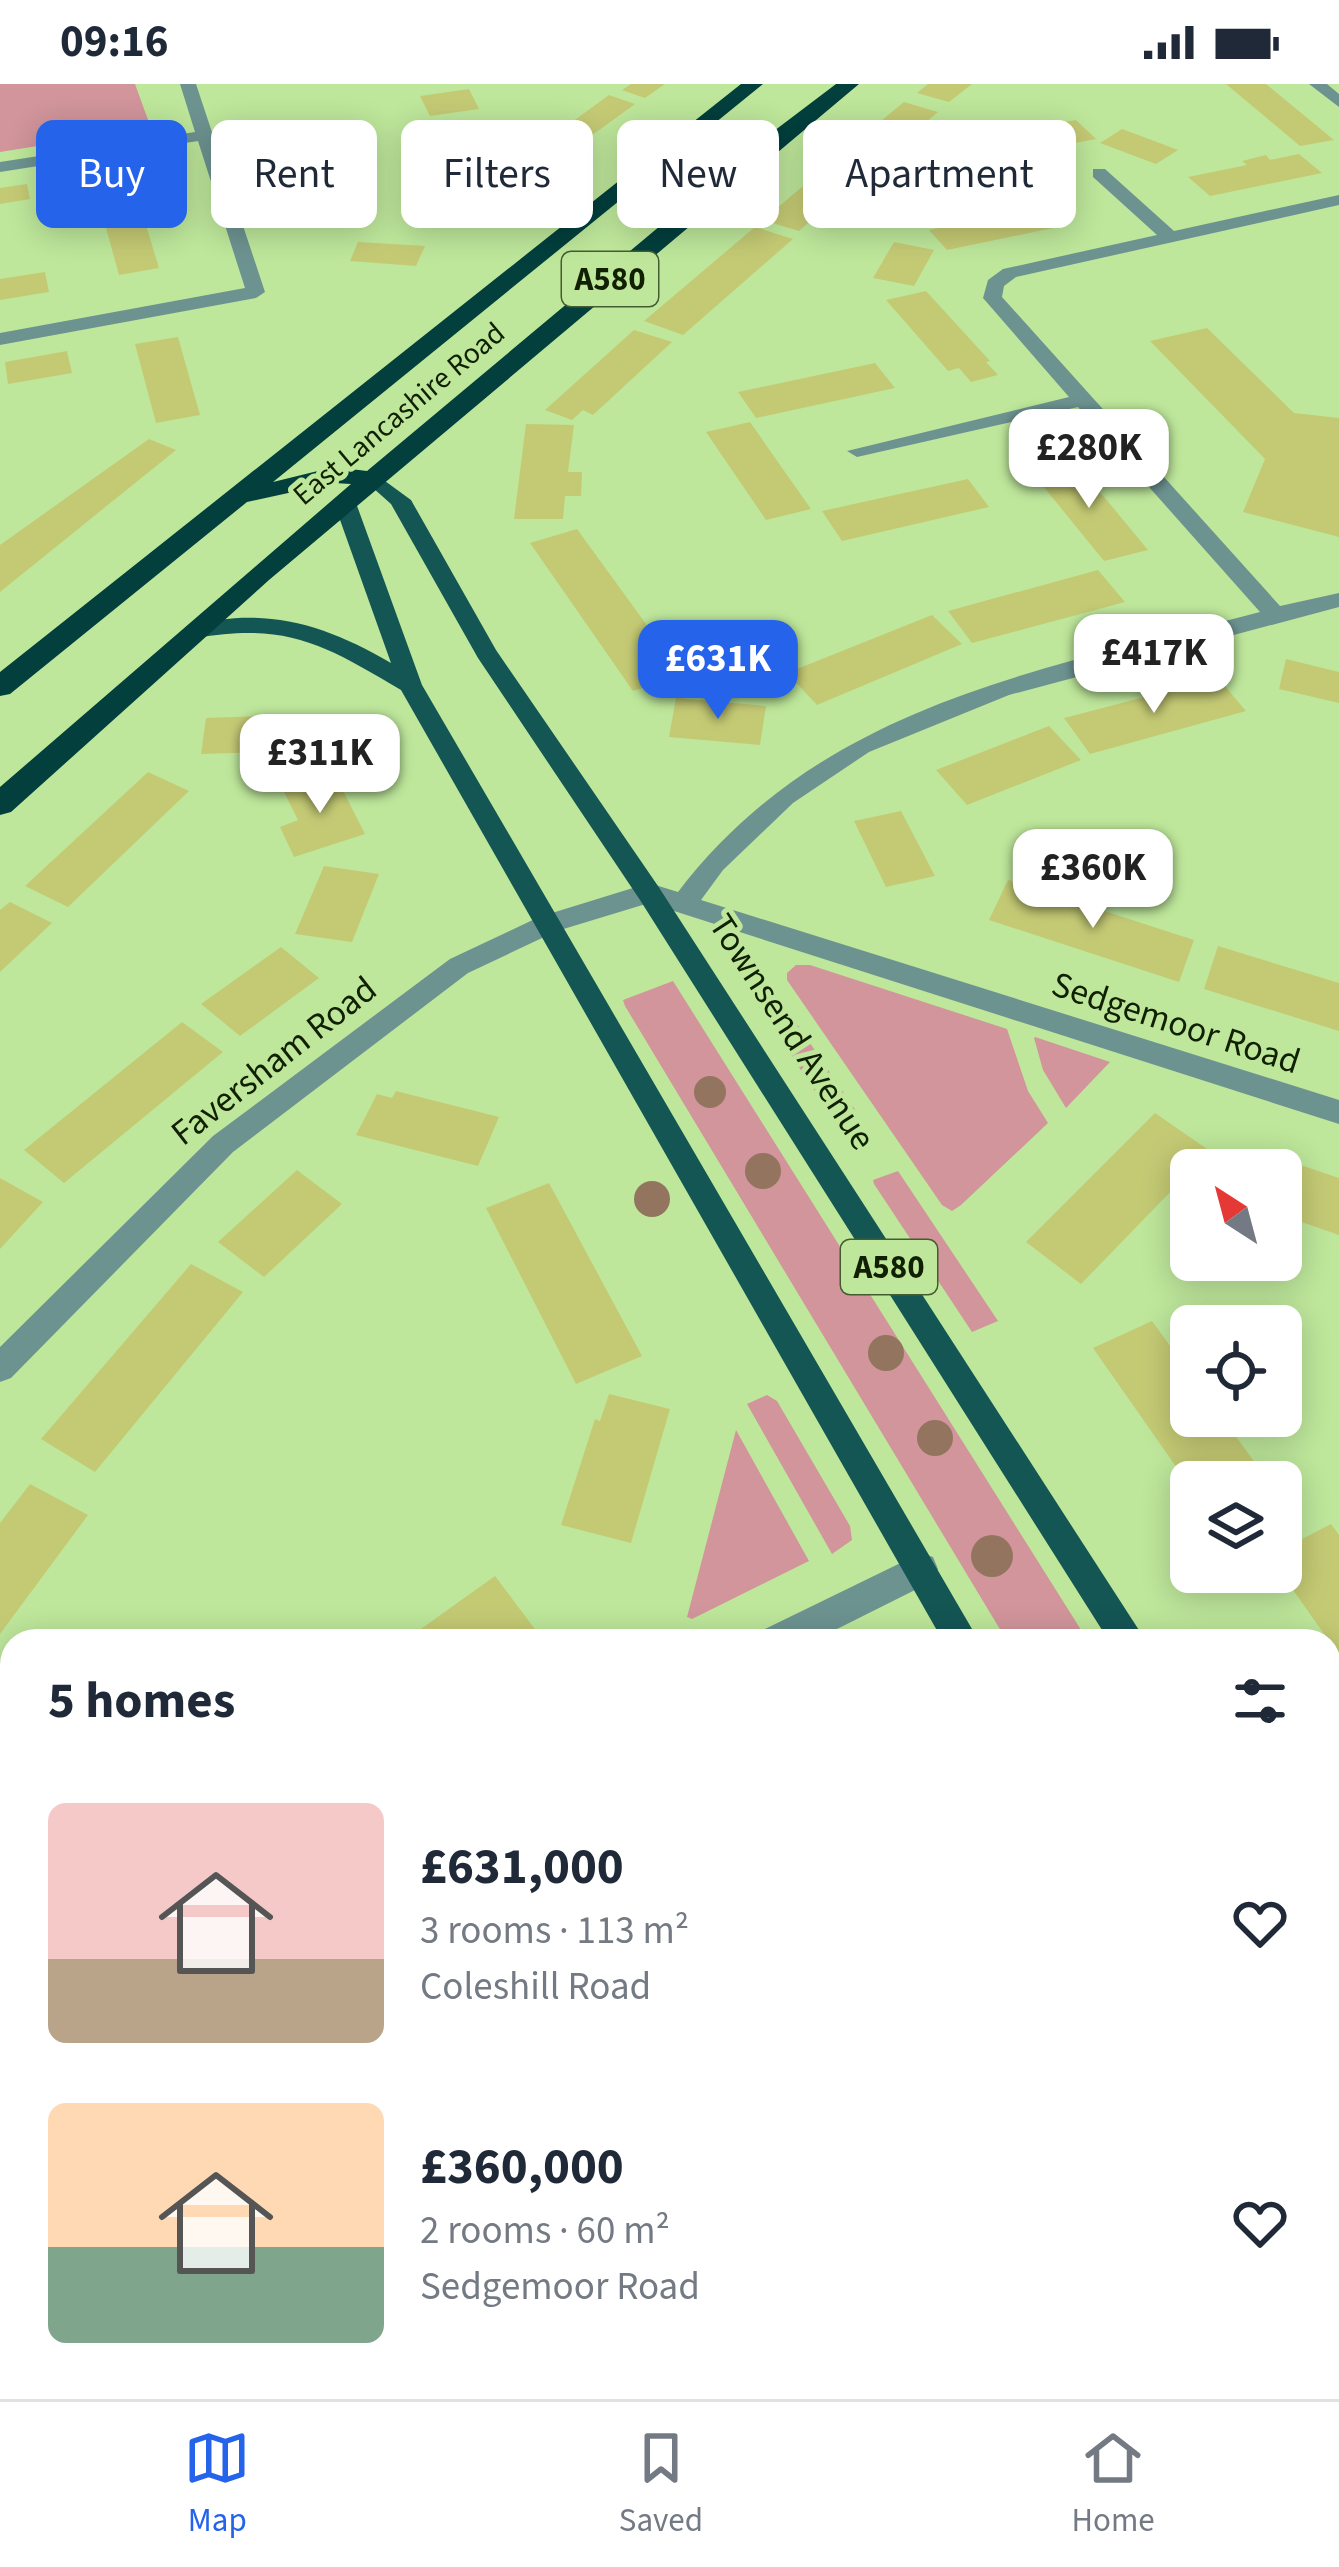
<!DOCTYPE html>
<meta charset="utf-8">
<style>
:root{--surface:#fff;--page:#f6f6f7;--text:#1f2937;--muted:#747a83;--line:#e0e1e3;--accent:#2563eb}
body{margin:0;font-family:"Source Sans 3",sans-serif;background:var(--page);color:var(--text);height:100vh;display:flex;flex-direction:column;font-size:45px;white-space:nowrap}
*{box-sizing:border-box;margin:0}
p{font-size:39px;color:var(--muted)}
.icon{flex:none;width:66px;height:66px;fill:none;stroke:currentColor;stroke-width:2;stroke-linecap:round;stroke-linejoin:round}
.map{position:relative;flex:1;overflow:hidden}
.sheet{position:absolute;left:0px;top:1545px;width:1341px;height:771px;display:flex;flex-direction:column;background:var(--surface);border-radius:36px 36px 0 0;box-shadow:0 6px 30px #0003}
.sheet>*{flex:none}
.guide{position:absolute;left:36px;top:36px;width:1269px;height:108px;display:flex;gap:24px}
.needle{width:78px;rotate:324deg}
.fabs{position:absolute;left:1170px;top:1065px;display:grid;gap:24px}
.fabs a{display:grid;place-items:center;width:132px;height:132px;border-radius:18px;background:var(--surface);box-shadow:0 6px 30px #0003;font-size:60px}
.price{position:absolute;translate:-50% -102px;padding:0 27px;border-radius:24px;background:#fff;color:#222;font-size:39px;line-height:78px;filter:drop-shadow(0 3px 6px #0008)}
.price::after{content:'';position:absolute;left:50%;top:72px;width:36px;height:27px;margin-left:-18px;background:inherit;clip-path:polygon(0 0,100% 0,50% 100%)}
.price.current{background:var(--accent);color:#fff}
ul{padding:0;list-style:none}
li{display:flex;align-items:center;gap:36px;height:300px;padding:0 48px}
li span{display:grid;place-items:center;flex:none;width:336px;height:240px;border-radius:18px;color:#555}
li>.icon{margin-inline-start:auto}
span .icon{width:144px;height:144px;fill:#fffc;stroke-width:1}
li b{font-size:51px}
h2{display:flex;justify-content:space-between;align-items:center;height:144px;padding:0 48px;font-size:51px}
.tag{padding:0 42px;border-radius:18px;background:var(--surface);box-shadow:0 6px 30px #0003;font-size:42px;line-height:108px}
.tag.current{background:var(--accent);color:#fff}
.status{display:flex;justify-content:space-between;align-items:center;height:84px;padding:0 60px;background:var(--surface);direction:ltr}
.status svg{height:33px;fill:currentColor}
.dock{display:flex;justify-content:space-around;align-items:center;height:168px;border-top:3px solid var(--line);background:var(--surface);font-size:33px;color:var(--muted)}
.dock a{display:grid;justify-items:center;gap:6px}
.dock .current{color:var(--accent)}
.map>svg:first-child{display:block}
.green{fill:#d1959b}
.building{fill:#c4ca74}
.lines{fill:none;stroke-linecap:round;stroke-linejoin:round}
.street{fill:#6d9391;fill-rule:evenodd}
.primary{fill:#145654;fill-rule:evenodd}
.highway{fill:#023f3d;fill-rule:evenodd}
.tree{fill:#93745e}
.labels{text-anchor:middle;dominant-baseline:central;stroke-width:10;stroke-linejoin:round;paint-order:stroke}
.far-street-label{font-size:30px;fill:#112003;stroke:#bee79b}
.shield{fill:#bee79b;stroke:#455c31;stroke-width:3}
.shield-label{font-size:33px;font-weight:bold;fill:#112003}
.street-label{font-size:36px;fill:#112003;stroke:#bee79b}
</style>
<div class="status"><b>09:16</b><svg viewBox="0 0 49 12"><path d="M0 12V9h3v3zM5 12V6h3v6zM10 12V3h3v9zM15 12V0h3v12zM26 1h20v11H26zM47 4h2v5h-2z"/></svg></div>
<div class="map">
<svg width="1339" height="2315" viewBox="0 0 1339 2315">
<rect width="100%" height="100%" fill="#bee79b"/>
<path class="green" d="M0,0h135l16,44 -151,24z
M796,881h14l197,64 21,62 20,32 -87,82 -9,6 -10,-6 -155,-225v-7z
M762,895l6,2 88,130 -22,9 -88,-133z
M673,897l415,660h-81l-382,-635 -2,-6z
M1034,954l1,-1 75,25 -44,46 -23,-38z
M898,1087l100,150 -26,11 -98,-148 -1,-4z
M767,1311l10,6 73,125 2,14 -20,14 -85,-150z
M736,1346l73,131 -117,58 -5,-2z
M1329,1941l10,16v152l-10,-16z"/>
<path class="building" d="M631,0h34l-20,14 -23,-8z
M928,0h44l-23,18 -32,-9z
M1226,0h40l68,56 -34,6z
M469,5l10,20 -49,7 -10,-20z
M609,11l26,9 -156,113 -25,-9z
M904,18l34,10 -61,52 -35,-11z
M1076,36l20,19 -58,11 -19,-20z
M1122,45l27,10 29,11 -22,14 -56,-21z
M426,47l30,1 -9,28 -30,-2z
M1002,70l38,1 4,32 -38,-1z
M1299,70l23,19 -112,23 -22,-19 59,-12 -5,-4 24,-6 4,5z
M829,80l35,10 -65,57 -36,-11z
M133,98l26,86 -40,7 -24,-87z
M27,100l3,15 -30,5v-16z
M1049,122l19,19 -121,25 -18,-20z
M755,143l38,12 -110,96 -39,-14z
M358,158l34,2 33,2 -9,20 -66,-5z
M894,158l40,8 -20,36 -41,-8z
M45,188l4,20 -49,8v-21z
M926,207l64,70 -4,1 12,13 -27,7 -12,-14 -11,3 -62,-71z
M1207,244l87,85 45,5v119l-96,-25 22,-53 -115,-118z
M634,246l38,12 -79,73 -10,-5 -11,10 -27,-10z
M178,253l22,78 -44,8 -21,-79z
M67,267l5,22 -64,11 -3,-22z
M875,279l20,25 -139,30 -18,-26z
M750,338l30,43 31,44 -45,11 -60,-88z
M526,340l48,1 -6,47h14l-1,24h-16l-2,23h-49z
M149,355l27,11 -176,142v-47z
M1072,376l38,44 38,46 -44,11 -74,-91z
M968,395l21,28 -147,34 -20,-30z
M577,445l69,95 37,51 -50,16 -103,-148z
M1098,486l27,32 -153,41 -24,-32z
M932,531l30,29 -145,61 -30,-32z
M1286,575l53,13v31l-60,-14z
M1218,594l28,33 -156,43 -26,-36z
M676,614l90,8 -6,39 -91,-8z
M294,631l-4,36 -89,3 5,-36z
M1049,642l32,34 -114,45 -31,-35z
M332,685l33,65 -71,23 -14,-30 18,-7 -14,-28 31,-10 -3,-7z
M148,688l41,19 -121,116 -43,-21z
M901,727l34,65 -49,11 -32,-66z
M324,782l55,8 -27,68 -57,-8z
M1008,796l186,60 -15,42 -190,-62z
M10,818l42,21 -52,49v-62z
M1218,862l121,37v48l-135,-42z
M281,863l38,31 -79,58 -39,-32z
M182,938l41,30 -159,131 -40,-33z
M396,1007l103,26 -21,49 -122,-31 21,-41 15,4z
M1155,1029l55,38 -129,133 -55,-42z
M1283,1075l56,19v57l-58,-20z
M297,1086l45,34 -78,73 -46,-35z
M0,1094l43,24 -43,47z
M549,1099l93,173 -66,28 -90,-176z
M191,1180l52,28 -148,180 -54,-33z
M1152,1237l39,54v41h30l48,66h-78v6l-98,-140z
M609,1310l61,15 -39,134 -70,-18 34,-106 5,2z
M30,1400l58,31 -88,119v-111z
M1331,1440l8,11v120l-58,-82v-23z
M495,1492l45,60 -8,5h-128z
M12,1889v115l-12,13v-116z
M68,2304h119l-7,11h-119z
M421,2304h98l4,11h-98z
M813,2304h131l5,11h-131z"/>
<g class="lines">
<path class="street" d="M180,0h16l69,208 -9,6 -256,47v-12l245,-45 -47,-147 -198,31v-10l195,-30z
M1309,0h18l12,10v13z
M1093,85h12l69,62 165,-36v10l-323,72 -12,9 -2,11 278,309 59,-13v14l-330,88 -140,57 -76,51 -70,67 -22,30 638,200v24l-690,-221 -92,28 -89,42 -235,179 -222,226 -11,4v-35l213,-211 237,-177 89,-42 110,-34 29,9c144,-189 365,-222 582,-280l-182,-205 -221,50 -10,-6 222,-54 -86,-99 5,-18 15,-11 154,-34 -64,-58z
M921,1469l12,4 5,12 -5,12 -120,60h-53l5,-12z
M12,2156v51l-12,5v-51z
M631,2304h44l4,11h-44z"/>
<path class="primary" d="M374,389l37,27 85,150 162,236 488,755h-37l-469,-741 -162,-242 -87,-154 -28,-25z
M345,412l11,7 66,182 557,956h-36l-542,-951c-76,-45 -114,-68 -205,-52l-11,-7 3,-5c77,-20 136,-2 203,37l-57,-160z
M1329,1853l10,4v50l-10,-4z
M1329,2168l10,4v55l-10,-4z"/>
<path class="highway" d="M741,0h22l-490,398 61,-15 33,4 403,-337 66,-50h23l-590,496 -258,232 -11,3v-28l351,-303 -17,-1 -87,19 -237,192 -10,2v-24z"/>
</g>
<g class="tree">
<circle cx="710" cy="1008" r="16"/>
<circle cx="763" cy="1087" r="18"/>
<circle cx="652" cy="1115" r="18"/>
<circle cx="886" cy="1269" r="18"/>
<circle cx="935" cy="1354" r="18"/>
<circle cx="992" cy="1472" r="21"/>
</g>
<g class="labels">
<g class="far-street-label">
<text transform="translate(399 330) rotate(-40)">East Lancashire Road</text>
</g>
<g class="shield">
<rect x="562" y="168" width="96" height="54" rx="9"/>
<rect x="841" y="1156" width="96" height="54" rx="9"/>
</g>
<g class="shield-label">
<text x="610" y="195">A580</text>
<text x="889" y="1183">A580</text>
</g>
<g class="street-label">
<text transform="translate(1176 939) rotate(18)">Sedgemoor Road</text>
<text transform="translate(792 948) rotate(57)">Townsend Avenue</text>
<text transform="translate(274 977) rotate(-38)">Faversham Road</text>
</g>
</g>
</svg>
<div class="fabs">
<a><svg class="needle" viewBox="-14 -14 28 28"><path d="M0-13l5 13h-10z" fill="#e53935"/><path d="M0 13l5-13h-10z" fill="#747a83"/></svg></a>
<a><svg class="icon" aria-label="locate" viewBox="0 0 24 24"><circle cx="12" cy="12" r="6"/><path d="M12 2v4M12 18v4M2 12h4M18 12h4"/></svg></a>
<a><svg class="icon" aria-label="layers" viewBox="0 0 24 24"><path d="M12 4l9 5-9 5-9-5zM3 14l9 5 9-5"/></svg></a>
</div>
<b class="price" style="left:1089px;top:427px">£280K</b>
<b class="price" style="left:1154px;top:632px">£417K</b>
<b class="price current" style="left:718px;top:638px">£631K</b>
<b class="price" style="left:320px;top:732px">£311K</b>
<b class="price" style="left:1093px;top:847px">£360K</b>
<div class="guide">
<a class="tag current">Buy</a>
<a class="tag">Rent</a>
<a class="tag">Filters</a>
<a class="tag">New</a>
<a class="tag">Apartment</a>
</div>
<section class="sheet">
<h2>5 homes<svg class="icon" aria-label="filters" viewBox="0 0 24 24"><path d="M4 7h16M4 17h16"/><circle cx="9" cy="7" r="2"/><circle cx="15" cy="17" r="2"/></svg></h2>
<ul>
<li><span style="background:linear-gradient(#f6c9c9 65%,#b9a48a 0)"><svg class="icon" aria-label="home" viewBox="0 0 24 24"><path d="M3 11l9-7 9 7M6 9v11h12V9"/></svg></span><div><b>£631,000</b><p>3 rooms · 113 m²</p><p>Coleshill Road</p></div><svg class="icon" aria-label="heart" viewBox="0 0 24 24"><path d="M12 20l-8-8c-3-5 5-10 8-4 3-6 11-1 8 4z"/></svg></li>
<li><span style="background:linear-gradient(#ffd9b3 60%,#7fa58c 0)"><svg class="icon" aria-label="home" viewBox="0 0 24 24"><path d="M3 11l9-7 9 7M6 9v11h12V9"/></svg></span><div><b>£360,000</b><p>2 rooms · 60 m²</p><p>Sedgemoor Road</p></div><svg class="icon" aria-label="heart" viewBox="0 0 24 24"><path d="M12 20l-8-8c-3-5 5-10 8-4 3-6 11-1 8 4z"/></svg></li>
</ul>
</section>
</div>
<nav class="dock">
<a class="current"><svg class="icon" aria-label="map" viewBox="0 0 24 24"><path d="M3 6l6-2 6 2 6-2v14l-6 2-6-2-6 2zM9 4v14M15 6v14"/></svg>Map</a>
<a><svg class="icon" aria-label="saved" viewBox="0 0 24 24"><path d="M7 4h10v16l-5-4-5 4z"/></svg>Saved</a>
<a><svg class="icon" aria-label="home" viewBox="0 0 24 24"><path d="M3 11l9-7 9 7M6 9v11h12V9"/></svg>Home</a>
</nav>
